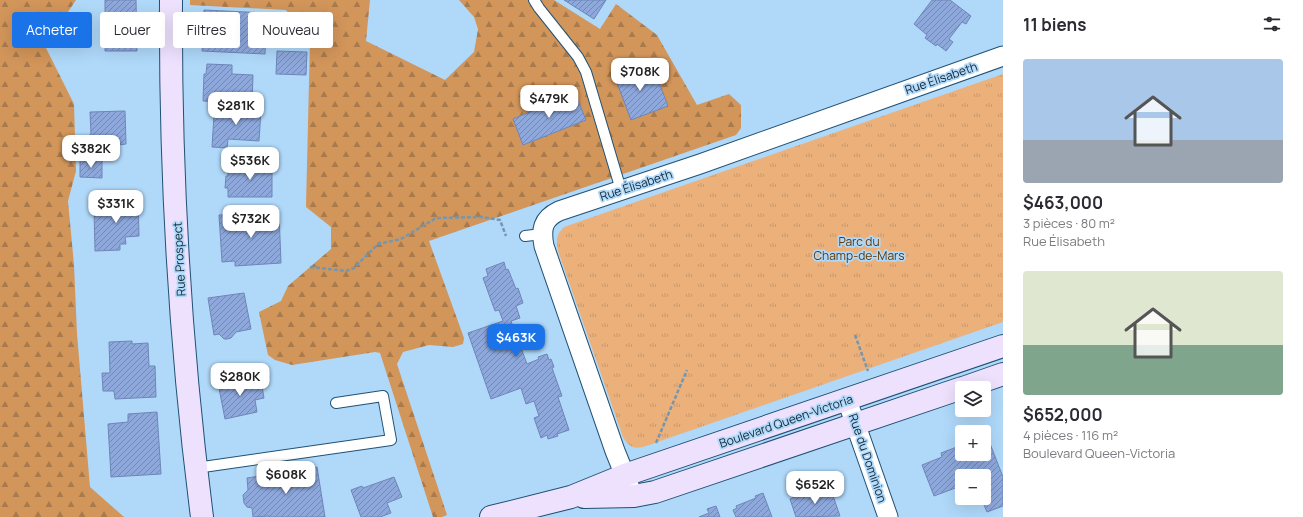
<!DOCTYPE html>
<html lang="fr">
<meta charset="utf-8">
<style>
:root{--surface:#fff;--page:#f7f7f7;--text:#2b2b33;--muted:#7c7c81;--accent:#1a73e8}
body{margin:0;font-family:Manrope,sans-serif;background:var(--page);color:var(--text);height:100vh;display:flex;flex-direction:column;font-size:15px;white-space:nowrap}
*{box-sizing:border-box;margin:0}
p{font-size:13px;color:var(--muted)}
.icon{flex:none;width:22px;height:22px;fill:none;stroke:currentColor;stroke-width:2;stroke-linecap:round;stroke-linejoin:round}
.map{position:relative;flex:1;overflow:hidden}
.side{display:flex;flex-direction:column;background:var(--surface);width:300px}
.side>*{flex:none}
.top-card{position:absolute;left:12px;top:12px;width:380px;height:36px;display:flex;gap:8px}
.controls{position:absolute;left:955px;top:381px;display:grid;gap:8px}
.controls a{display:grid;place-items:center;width:36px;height:36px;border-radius:4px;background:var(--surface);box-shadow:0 4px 16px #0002;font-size:20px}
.price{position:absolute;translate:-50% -34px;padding:0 9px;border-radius:8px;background:#fff;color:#222;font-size:13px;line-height:26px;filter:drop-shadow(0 1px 2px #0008)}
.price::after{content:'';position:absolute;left:50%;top:24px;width:12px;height:9px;margin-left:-6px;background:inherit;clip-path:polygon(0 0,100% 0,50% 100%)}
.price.on{background:var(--accent);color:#fff}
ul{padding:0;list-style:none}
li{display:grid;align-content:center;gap:8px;height:212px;padding:0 20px}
li span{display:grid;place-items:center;height:124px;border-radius:4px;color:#555}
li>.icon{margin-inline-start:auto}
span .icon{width:72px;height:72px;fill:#fffc;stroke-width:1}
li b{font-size:17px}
h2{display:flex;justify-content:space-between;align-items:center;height:48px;padding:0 20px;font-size:17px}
.tag{padding:0 14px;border-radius:4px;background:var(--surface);box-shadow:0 4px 16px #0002;font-size:14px;line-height:36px}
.tag.on{background:var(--accent);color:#fff}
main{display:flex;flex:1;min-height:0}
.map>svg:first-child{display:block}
.forest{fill:url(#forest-firs)}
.park{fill:url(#park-tufts)}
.building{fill:url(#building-hatch);stroke:#6e86b7}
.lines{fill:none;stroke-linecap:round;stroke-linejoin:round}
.lane-casing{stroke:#205175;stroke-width:12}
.street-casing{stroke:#205175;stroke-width:21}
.secondary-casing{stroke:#205175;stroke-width:24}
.path{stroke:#7596b0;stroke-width:2.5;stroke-dasharray:4 2;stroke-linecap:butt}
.lane{stroke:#fff;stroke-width:10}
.street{stroke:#fff;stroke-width:19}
.secondary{stroke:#ede1fd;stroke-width:22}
.labels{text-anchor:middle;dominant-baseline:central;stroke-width:3.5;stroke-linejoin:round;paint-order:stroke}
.street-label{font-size:12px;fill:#142838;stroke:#afd8f9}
.park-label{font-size:12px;fill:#5f3706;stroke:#afd8f9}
</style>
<main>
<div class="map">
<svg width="1003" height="517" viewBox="0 0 1003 517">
<defs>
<pattern id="forest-firs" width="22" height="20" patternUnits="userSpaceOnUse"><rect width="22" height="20" fill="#d2955a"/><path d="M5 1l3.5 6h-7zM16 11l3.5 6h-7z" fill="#a97a4b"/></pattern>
<pattern id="park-tufts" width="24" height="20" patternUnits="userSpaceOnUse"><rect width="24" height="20" fill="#ecb17b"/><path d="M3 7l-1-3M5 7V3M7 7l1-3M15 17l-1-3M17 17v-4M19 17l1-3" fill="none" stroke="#ca986b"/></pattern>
<pattern id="building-hatch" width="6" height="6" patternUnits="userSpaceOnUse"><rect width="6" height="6" fill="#8ea8db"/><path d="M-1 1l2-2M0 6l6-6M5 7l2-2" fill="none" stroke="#7389b3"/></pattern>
</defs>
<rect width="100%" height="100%" fill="#afd8f9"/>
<path class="forest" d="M0,0h76l-31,46 29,58 2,67 -8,30 6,64 3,69 13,153 34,30h-124z
M190,0h180l-4,41 79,39 29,-28 4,-23 -4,-12 -15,-17h95l46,29 16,-25 41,31 40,70 32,-11 12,11v23l-5,7 -307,106 35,97 -1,6 -10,3 -24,-2 -26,7 -6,12 50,151 -5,2h-9l-53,-164 -5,-1 -83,13 -17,-5 -7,-5 -9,-43 22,-11 7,-15 43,-37v-22l-25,-20 4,-167 -24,-30 -96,-5z"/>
<path class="park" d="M1003,74v248l-360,125c-10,2 -14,0 -20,-10l-65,-186c-2,-11 -2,-16 6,-24z"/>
<path class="building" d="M105,0h31l1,51h-32z
M564,0h42l-12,19z
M932,0h18l21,16 -5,8 -4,-2 -13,17 4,3 -7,9 -9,-7 -1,2 -11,-8 2,-3 -13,-11z
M204,10l63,3 -2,41 -63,-3z
M277,51l30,1 -1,23 -30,-1z
M207,64l25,1v9l21,1 -1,28 -49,-2 1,-27h2z
M642,64l4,11 9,-3 13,34 -37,14 -17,-45z
M575,93l11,27 -63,25 -10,-26z
M224,108l37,2 -2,31 -31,-2 -1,9 -15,-1 2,-32 10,1z
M125,111l1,33 -8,1v-4h-4l-5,5h-4l-3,-2 -2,3 -3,2h-5l-3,-2 -3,-6 1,-4 4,-3 -1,-22z
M80,160h22v18l-22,-1z
M228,165h44v32h-44v-9h-3l1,-12h2z
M138,198l1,38 -14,1 1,7h-6v6l-25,1 -1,-40h12l-1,-12z
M279,212l2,51 -46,3v-5l-13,1 -3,-47z
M504,262l2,8 2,-1 8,20 2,-1 5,15 -7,3 4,12 -9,3 16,43 12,-5 -1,-2 9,-3 2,6 2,-1 3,8 -2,1 10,28 -4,1 11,33 -12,4 1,2 -10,3 -1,-4 -6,3 -7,-20 5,-2 -5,-15 -8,3 -5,-16 -30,11 -23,-66 35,-12 -4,-11 -4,1 -12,-33 5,-2 -2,-7z
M244,293l7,36 -15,3 -5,6 -4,1h-3l-5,-5 -5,1 -6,-37z
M132,341v3l16,-1 1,23h6l1,31 -41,2 -1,-8h-11l-1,-18h8l-1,-31z
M253,376l2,11 7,-1 2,12 -9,2 2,12 -32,7 -7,-36z
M157,412l4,62 -50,3 -3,-53 20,-2v-8z
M989,441l14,36v29l-16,6 -6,-14h3v-22h-22v17l-4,-6 -24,9 -12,-31 20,-8 -1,-4 21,-8v9h22v-11z
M317,467l8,50h-56v-1l-16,1 -1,-9 -5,-1 -3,-4 -1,-8 5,-5 -1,-12z
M394,477l8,20 -15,6 4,10 -11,4h-19l-10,-27 11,-4 1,2z
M831,490l9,26 -44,1 -6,-18 12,-5 1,3 10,-3 1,1z
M763,493l9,24h-36l-3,-7 4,-2 -1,-2 20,-8 -1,-2z
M716,506l4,11h-21l10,-4 -2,-4z"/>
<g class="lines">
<g class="lane-casing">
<path id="lane" d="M534,0l5,8 39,49 8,15 35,118
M525,236l17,-2
M196,468l195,-28 -8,-44 -47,7"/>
</g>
<g class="street-casing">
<path id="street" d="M847,400l41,117
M630,488l-15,-37 -71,-205c-3,-16 -2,-27 15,-35l141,-47 303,-108"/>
</g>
<g class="secondary-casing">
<path id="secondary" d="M171,0c-1,173 9,346 31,517
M963,388l40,-14
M584,497l50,-1 21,-4 307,-104
M491,517l80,-20 54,-22 378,-129"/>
</g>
<path class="path" d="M310,267l36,4 8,-3 24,-24 23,-5 35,-21 46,-1 18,3 6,16
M855,335l13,36
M656,443l31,-73"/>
<use href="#lane" class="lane"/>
<use href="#street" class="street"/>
<use href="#secondary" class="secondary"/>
</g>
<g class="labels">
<g class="street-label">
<text transform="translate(941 78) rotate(-19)">Rue Élisabeth</text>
<text transform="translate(636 185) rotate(-18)">Rue Élisabeth</text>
<text transform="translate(179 259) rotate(-93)">Rue Prospect</text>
<text transform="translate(786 421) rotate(-19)">Boulevard Queen-Victoria</text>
<text transform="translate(868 458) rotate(71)">Rue du Dominion</text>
</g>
<g class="park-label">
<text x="859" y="241">Parc du<tspan x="859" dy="14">Champ-de-Mars</tspan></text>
</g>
</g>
</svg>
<div class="controls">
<a><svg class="icon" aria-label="layers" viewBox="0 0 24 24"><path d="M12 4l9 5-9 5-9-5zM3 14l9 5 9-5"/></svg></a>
<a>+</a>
<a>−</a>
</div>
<b class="price" style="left:640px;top:92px">$708K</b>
<b class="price" style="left:549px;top:119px">$479K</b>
<b class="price" style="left:236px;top:126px">$281K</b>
<b class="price" style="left:91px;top:169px">$382K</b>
<b class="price" style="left:250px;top:181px">$536K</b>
<b class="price" style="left:116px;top:224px">$331K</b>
<b class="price" style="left:251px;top:239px">$732K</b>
<b class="price on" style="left:516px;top:358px">$463K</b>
<b class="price" style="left:240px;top:397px">$280K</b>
<b class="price" style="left:286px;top:495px">$608K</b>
<b class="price" style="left:815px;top:505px">$652K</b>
<div class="top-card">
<a class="tag on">Acheter</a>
<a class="tag">Louer</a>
<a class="tag">Filtres</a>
<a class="tag">Nouveau</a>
</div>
</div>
<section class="side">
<h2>11 biens<svg class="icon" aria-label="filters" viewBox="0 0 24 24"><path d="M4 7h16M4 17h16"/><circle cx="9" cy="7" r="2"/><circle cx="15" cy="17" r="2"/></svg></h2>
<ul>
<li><span style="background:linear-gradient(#a9c7e8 65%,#9aa5b1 0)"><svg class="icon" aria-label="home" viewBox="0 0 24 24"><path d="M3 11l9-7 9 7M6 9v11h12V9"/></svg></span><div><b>$463,000</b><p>3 pièces · 80 m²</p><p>Rue Élisabeth</p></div></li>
<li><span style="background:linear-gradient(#dfe7d0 60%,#7fa58c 0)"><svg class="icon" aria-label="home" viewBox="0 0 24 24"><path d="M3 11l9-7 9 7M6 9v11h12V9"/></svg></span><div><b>$652,000</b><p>4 pièces · 116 m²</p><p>Boulevard Queen-Victoria</p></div></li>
</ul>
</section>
</main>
